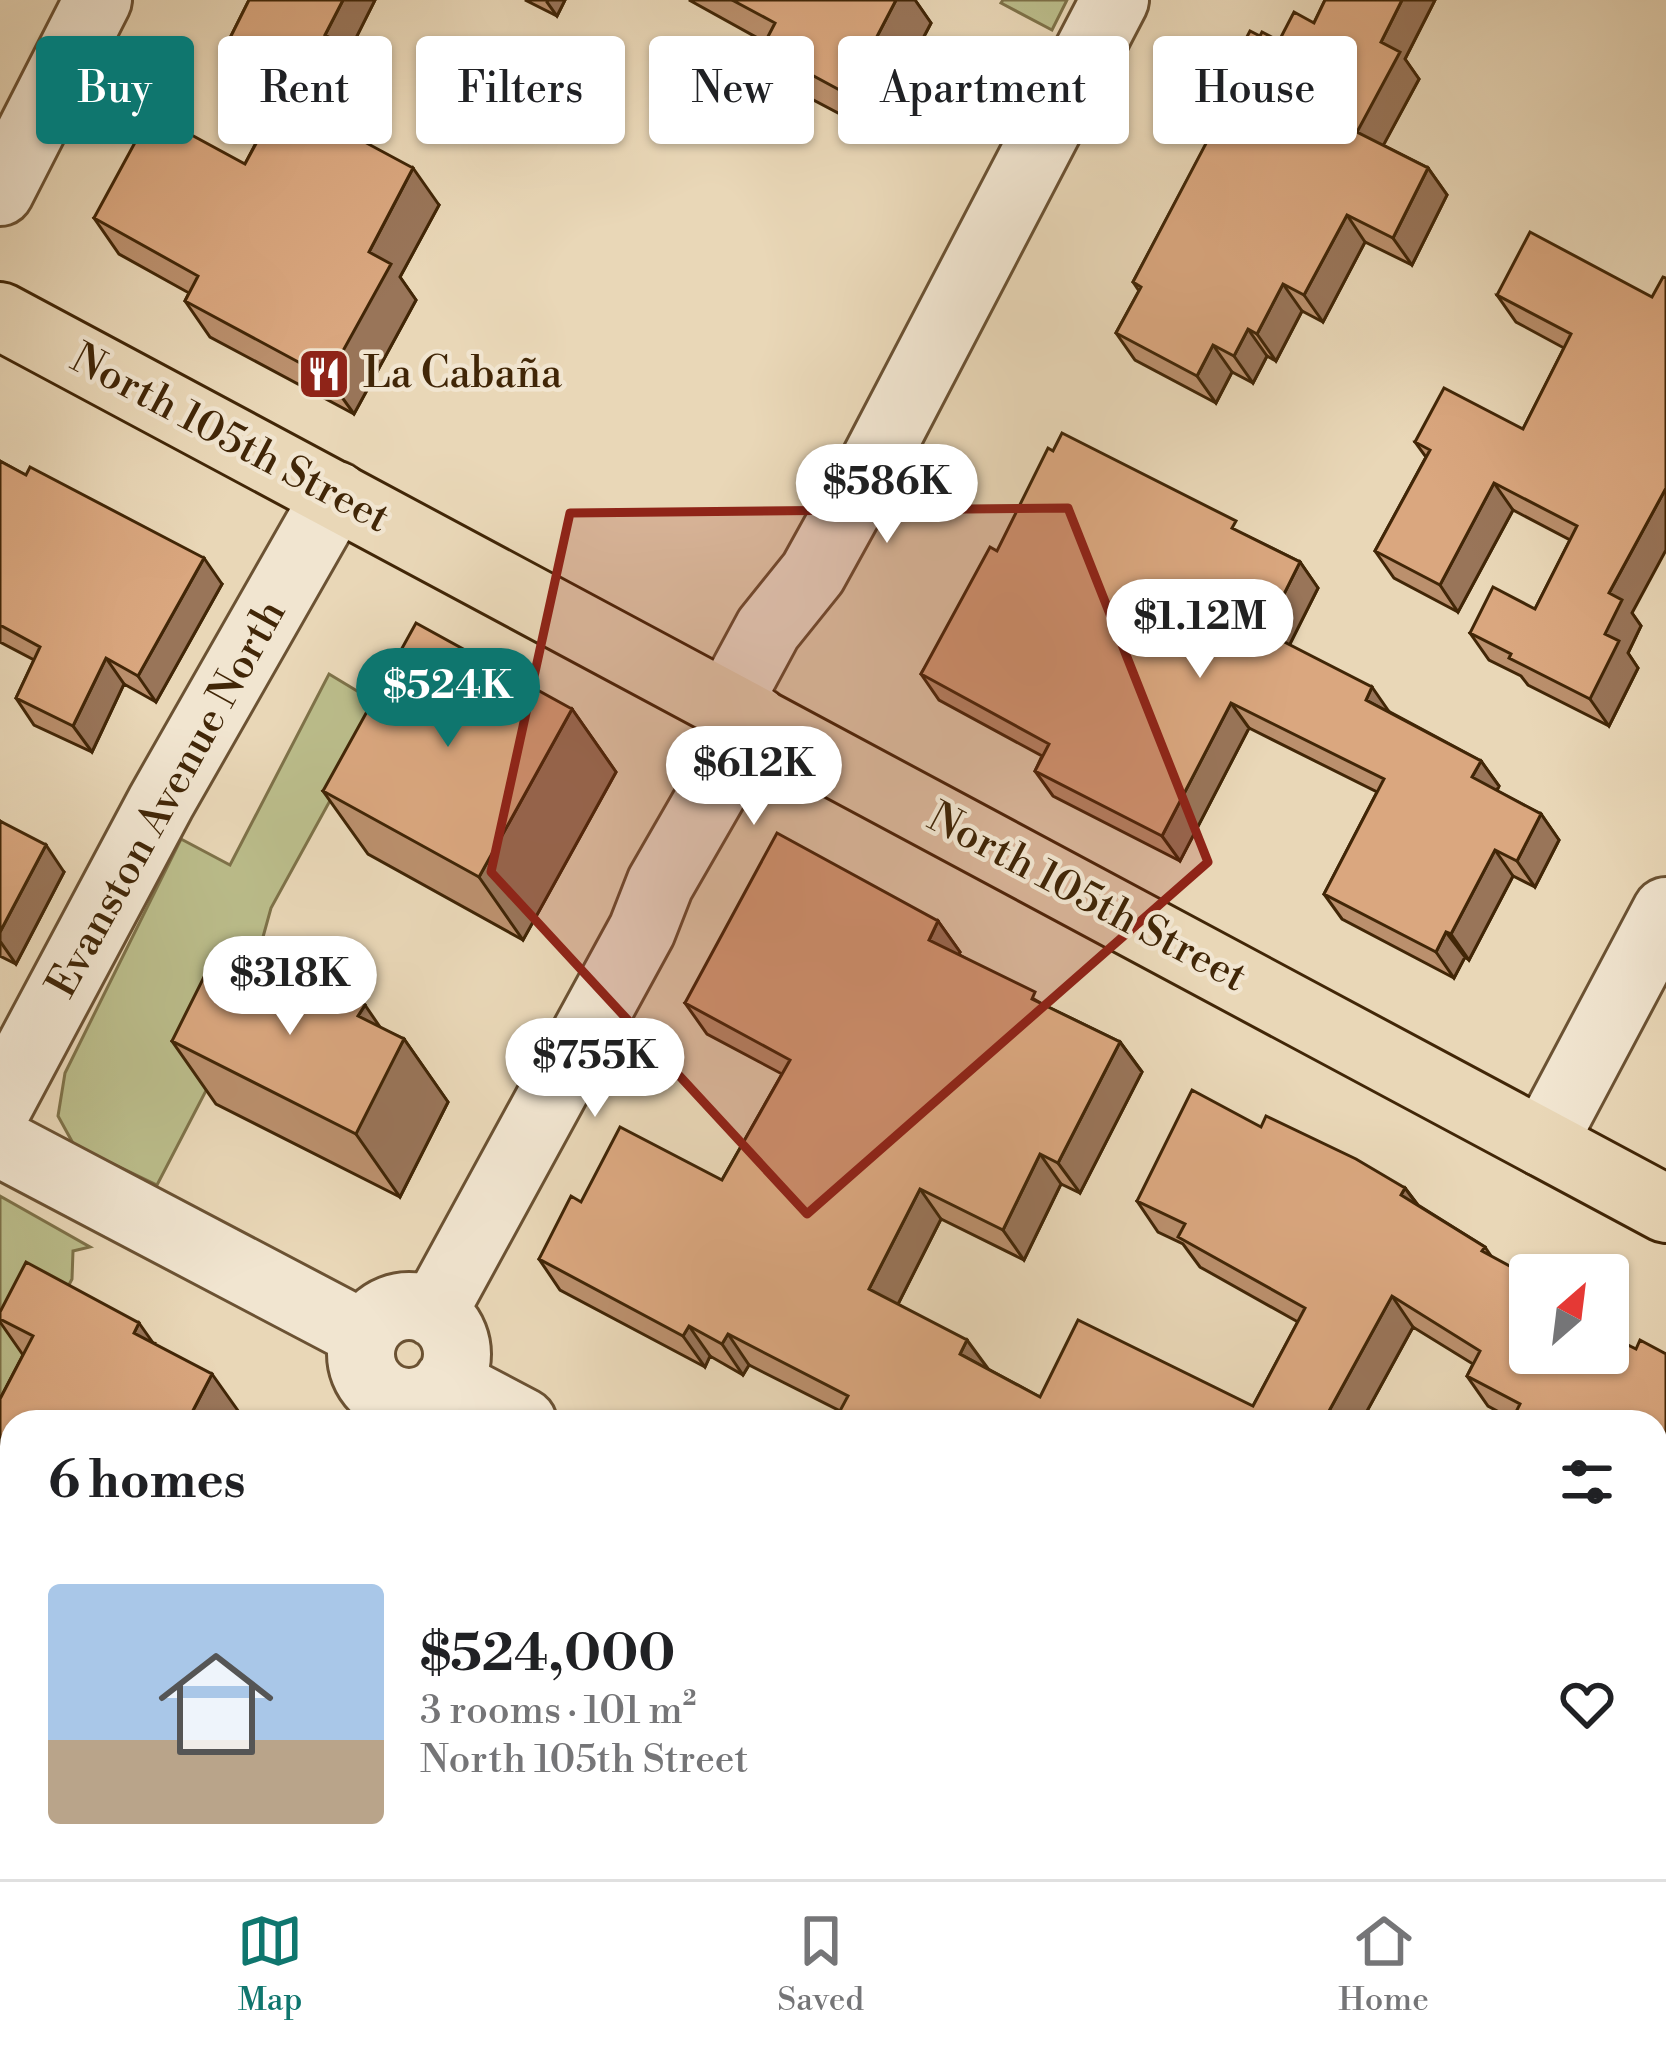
<!DOCTYPE html>
<meta charset="utf-8">
<style>
:root{--surface:#fff;--page:#f2f2f2;--text:#202124;--muted:#757577;--line:#e0e0e0;--accent:#0f766e}
body{margin:0;font-family:"Libre Bodoni",serif;background:var(--page);color:var(--text);height:100vh;display:flex;flex-direction:column;font-size:45px;white-space:nowrap}
*{box-sizing:border-box;margin:0}
p{font-size:39px;color:var(--muted)}
.icon{flex:none;width:66px;height:66px;fill:none;stroke:currentColor;stroke-width:2;stroke-linecap:round;stroke-linejoin:round}
.map{position:relative;flex:1;overflow:hidden}
.sheet{position:absolute;left:0px;top:1410px;width:1668px;height:471px;display:flex;flex-direction:column;background:var(--surface);border-radius:36px 36px 0 0;box-shadow:0 3px 9px #0004}
.sheet>*{flex:none}
.banner{position:absolute;left:36px;top:36px;width:1596px;height:108px;display:flex;gap:24px}
.needle{width:78px;rotate:28deg}
.buttons{position:absolute;left:1509px;top:1254px;display:grid;gap:24px}
.buttons a{display:grid;place-items:center;width:120px;height:120px;border-radius:12px;background:var(--surface);box-shadow:0 3px 9px #0004;font-size:60px}
.price{position:absolute;translate:-50% -102px;padding:0 27px;border-radius:42px;background:#fff;color:#222;font-size:39px;line-height:78px;filter:drop-shadow(0 3px 6px #0008)}
.price::after{content:'';position:absolute;left:50%;top:72px;width:36px;height:27px;margin-left:-18px;background:inherit;clip-path:polygon(0 0,100% 0,50% 100%)}
.price.on{background:var(--accent);color:#fff}
ul{padding:0;list-style:none}
li{display:flex;align-items:center;gap:36px;height:300px;padding:0 48px}
li+li{border-top:3px solid var(--line)}
li span{display:grid;place-items:center;flex:none;width:336px;height:240px;border-radius:12px;color:#555}
li>.icon{margin-inline-start:auto}
span .icon{width:144px;height:144px;fill:#fffc;stroke-width:1}
li b{font-size:51px}
h2{display:flex;justify-content:space-between;align-items:center;height:144px;padding:0 48px;font-size:51px}
.pill{padding:0 42px;border-radius:12px;background:var(--surface);box-shadow:0 3px 9px #0004;font-size:42px;line-height:108px}
.pill.on{background:var(--accent);color:#fff}
.tab-bar{display:flex;justify-content:space-around;align-items:center;height:168px;border-top:3px solid var(--line);background:var(--surface);font-size:33px;color:var(--muted)}
.tab-bar a{display:grid;justify-items:center;gap:6px}
.tab-bar .on{color:var(--accent)}
.map>svg:first-child{display:block}
.green{fill:#bbbd8b;stroke:#7e7249;stroke-width:3}
.lines{fill:none;stroke-linecap:round;stroke-linejoin:round}
.minor-casing{stroke:#6b5233;stroke-width:72}
.major-casing{stroke:#412607;stroke-width:72}
.minor{stroke:#f1e5d0;stroke-width:66}
.major{stroke:#e9d7b7;stroke-width:66}
.wall{fill:#bb906d;stroke:#412607;stroke-width:3}
.shaded-wall{fill:#997559;stroke:#412607;stroke-width:3}
.building{fill:#daa77f;stroke:#412607;stroke-width:3}
.marked{fill:#8f2418;fill-opacity:0.2;stroke:#8f2418;stroke-width:9;stroke-linejoin:round}
.labels{text-anchor:middle;dominant-baseline:central;stroke-width:9;stroke-linejoin:round;paint-order:stroke}
.poi-label{font-size:42px;fill:#412607;stroke:#f1e5d0;text-anchor:start}
.street-label{font-size:42px;fill:#412607;stroke:#f1e5d0}
</style>
<div class="map">
<svg width="1666" height="1879" viewBox="0 0 1666 1879">
<rect width="100%" height="100%" fill="#e9d7b7"/>
<filter id="stains"><feTurbulence type="fractalNoise" baseFrequency=".00167" numOctaves="4"/><feColorMatrix values="0 0 0 0 .2 0 0 0 0 .09 0 0 0 0 .02 0 0 0 .5 -.17"/></filter>
<radialGradient id="worn" r=".72"><stop offset=".6" stop-color="#630" stop-opacity="0"/><stop offset="1" stop-color="#630" stop-opacity=".3"/></radialGradient>
<path class="green" d="M1003,0h64l-15,30 -51,-27z
M329,674l53,32 -111,202 -34,123 -80,154 -83,-40 -16,-29 7,-43 116,-234 49,26z
M0,1196l90,51 -17,4 -1,28 -72,137z"/>
<g class="lines">
<g class="minor-casing">
<path id="minor" d="M0,192l98,-192
M727,705l41,-76 45,-56 58,-105 244,-468
M0,1104l161,-302 175,-307
M0,1143l365,192
M1543,1143l123,-232
M361 1354a48 48 0 1 1 96 0a48 48 0 1 1-96 0Z
M433,1313l209,-383 18,-46 95,-165
M447,1382l76,40
M1355,1869l19,10
M134,1879l6,-10"/>
</g>
<g class="major-casing">
<path id="major" d="M0,316l1666,893"/>
</g>
<use href="#minor" class="minor"/>
<use href="#major" class="major"/>
</g>
<path class="wall" d="M249,0h126l-25,49 4,2 19,27 -28,54 94,73 -39,72 16,23 -62,114 -144,-77 -25,-36 4,-8 -70,-39 -25,-36 151,-54 34,-65 -38,-20 -18,-27z
M525,0h40l-8,16z
M689,0h226l16,23 -57,109 -85,-45 -27,-39 3,-6z
M1325,0h110l-30,59 14,20 -36,66 45,23 19,27 -35,70 -47,-23 -42,80 -21,-11 -26,50 -9,-5 -14,27 -21,-11 -16,31 -81,-43 -19,-27 23,-42 -6,-9 85,-160 -9,-13 51,-73 19,5 35,-18z
M1497,295l155,2 -20,316 9,13 -13,27 10,15 -29,58 -81,-41 -7,-9 -32,-16 -19,-27 65,-24 35,-69 -57,-30 -55,102 -64,-34 -19,-27 51,-94 -11,-15 108,-13 41,-81 -48,-26z
M0,461l222,123 -66,118 -32,-18 -32,68 -58,-27 -18,-27 18,-38 -34,-18z
M1245,535l55,27 18,26 -29,57 101,67 91,49 18,25 -2,5 44,23 18,26 -24,47 -22,-11 -44,84 -4,-3 -11,21 -112,-59 -18,-25 53,-102 -128,-64 -69,133 -127,-65 -18,-25 7,-15 -103,-56 -18,-26 76,-123z
M572,709l44,63 -93,168 -155,-86 -45,-63z
M0,821l64,51 -48,92 -16,-8z
M938,921l22,31 -2,2 86,51 76,37 22,30 -62,121 -19,-9 -37,76 -83,-41 -43,85 90,65 52,28 213,9 45,-84 -98,-55 -17,-23 -25,-12 -21,-31 124,-74 144,61 13,17 67,42 6,9 39,97 102,-5 34,6v194l-10,-5v-121l-144,-3 -24,-13 -21,-30 6,-12 -60,-37 -52,95h-527l6,-11 -91,-46 -6,10 -33,-19 -5,11 -145,-77 -21,-31 42,-57 141,-22 60,-106 -75,-40 -22,-31z
M265,976l139,63 44,63 -48,95 -184,-93 -44,-63z
M0,1312l153,31 -141,79v79l-12,-15v-87l23,-44 -23,-33z
M12,1544v325h46l-5,10h-47l-6,-3v-310z
M1656,1702l10,5v172h-15l-21,-10h26z
M616,1869h66l-5,10h-40z
M749,1869h317l20,10h-328z"/>
<path class="shaded-wall" d="M343,0h32l-31,62 -19,-27z
M548,0h17l-8,16 -10,-14z
M896,0h19l16,23 -57,109 -27,-38z
M1402,0h33l-30,59 14,20 -43,80 -19,-27 24,-90z
M354,51l19,27 -29,56 -19,-27z
M413,168l26,37 -39,72 16,23 -62,114 -26,-36 41,-126z
M1428,168l19,27 -35,70 -19,-27z
M1347,215l18,27 -42,80 -19,-27z
M1283,284l19,27 -26,50 -19,-27z
M1248,329l19,27 -14,27 -19,-27z
M1213,345l19,27 -16,31 -19,-27z
M1494,483l19,27 -55,102 -18,-27z
M1666,488v62l-34,63 9,13 -13,27 10,15 -29,58 -19,-27 15,-65 4,-41z
M204,558l18,26 -66,118 -18,-26z
M1300,562l18,26 -35,70 -18,-26z
M106,658l18,26 -32,68 -19,-26z
M1372,687l18,26 -24,-13z
M1231,703l18,25 -69,133 -18,-25z
M572,709l44,63 -93,168 -44,-63z
M1481,761l18,25 -9,17 -18,-26z
M1541,814l18,26 -24,47 -18,-26z
M46,845l18,27 -48,92 -16,-23v-9z
M1495,850l18,26 -44,84 -18,-26z
M938,921l22,31 -10,18 -21,-30z
M1446,932l19,25 -11,21 -18,-26z
M365,1005l32,47 7,-13 44,63 -48,95 -44,-63 2,-118z
M1120,1042l22,30 -62,121 -22,-30z
M1040,1154l21,30 -37,76 -21,-30z
M1405,1188l22,30 -26,-23z
M920,1189l21,30 -51,101 -21,-31z
M1392,1296l21,31 -52,95h-38z
M139,1323l36,51 -41,-41z
M689,1326l21,30 -5,11 -22,-31z
M728,1334l21,31 -6,10 -21,-31z
M967,1340l22,30 -29,-16z
M212,1374l34,48h-59z
M22,1869h36l-5,10h-24z
M565,1869h32l-5,10h-32z
M652,1869h30l-5,10h-18z"/>
<path class="building" d="M249,0h94l-18,35 29,16 -29,56 -102,-55z
M732,0h164l-49,94 -85,-46 13,-25z
M1325,0h77l-21,42 19,10 -43,80 71,36 -35,70 -46,-23 -43,80 -21,-11 -26,50 -9,-5 -14,27 -21,-11 -16,31 -81,-43 25,-46 -8,-5 88,-167 -12,-6 41,-78 10,5 2,-4 17,9 15,-29 20,11z
M281,97l132,71 -44,84 22,12 -63,114 -143,-77 13,-25 -104,-58 57,-105 94,51z
M1530,232l122,65 11,-20 3,1v210l-57,105 13,7 -17,34 14,7 -29,58 -81,-41 2,-4 -41,-21 23,-46 42,22 42,-83 -83,-43 -54,102 -65,-34 55,-101 -15,-8 29,-54 79,41 48,-95 -74,-39z
M1062,433l174,88 -4,7 68,34 -35,70 107,55 -6,13 115,61 -9,16 69,37 -24,47 -22,-11 -44,84 -5,-2 -10,20 -112,-58 60,-115 -153,-76 -69,133 -127,-65 14,-27 -128,-70 69,-127 7,4 51,-103 5,3z
M0,461l26,14 4,-8 174,91 -66,118 -32,-18 -33,68 -57,-28 24,-51 -40,-22z
M416,623l156,86 -93,168 -156,-86z
M0,821l46,24 -46,87z
M777,833l161,88 -9,19 106,52 -3,7 88,43 -62,121 -18,-9 -37,76 -83,-41 -51,100 98,51 -7,14 80,43 38,-77 175,86 52,-98 -127,-71 7,-13 -48,-23 55,-111 69,37 5,-11 90,43 49,29 -4,7 84,52 -3,4 48,26v76h78v-18l28,14 4,-9 26,14v175l-10,-5v-102h-145l9,-18 -53,-28 13,-25 -88,-55 -69,126h-489l14,-26 -120,-62 -6,10 -33,-18 -6,10 -144,-77 32,-63 10,6 39,-75 102,53 68,-120 -105,-57z
M217,951l48,25 9,-17 91,46 -7,11 46,23 -48,95 -184,-93z
M26,1262l113,61 -5,10 78,41 -25,48h-175v47l-12,-6v-64l33,-63 -33,-17v-7z
M12,1544v293l-5,10 -7,-3v-278z
M1656,1702l10,5v159l-10,-4z
M200,1869h365l-5,10h-365z
M767,1869h299l20,10h-308l1,-3z"/>
<path class="marked" d="M1068,508l140,354 -401,352 -316,-342 79,-359z"/>
<defs>
<g id="restaurant-square" transform="scale(2.7)"><rect x="-9" y="-9" width="18" height="18" rx="4" fill="#8f2418" stroke="#f1e5d0"/><path d="M-5-6h1v4h1v-4h1v4h1v-4h1v5L-1.5 .5V6h-2V.5L-5-1ZM5-6V6H3V1.5H1.5Q1.5-4 5-6Z" fill="#fff"/></g>
</defs>
<g fill-rule="evenodd">
<use href="#restaurant-square" x="324" y="374"/>
</g>
<g class="labels">
<g class="poi-label">
<text x="363" y="374">La Cabaña</text>
</g>
<g class="street-label">
<text transform="translate(230 439) rotate(28)">North 105th Street</text>
<text transform="translate(167 799) rotate(-61)">Evanston Avenue North</text>
<text transform="translate(1087 898) rotate(28)">North 105th Street</text>
</g>
</g>
<rect width="100%" height="100%" filter="url(#stains)"/>
<rect width="100%" height="100%" fill="url(#worn)"/>
</svg>
<div class="buttons">
<a><svg class="needle" viewBox="-14 -14 28 28"><path d="M0-13l5 13h-10z" fill="#e53935"/><path d="M0 13l5-13h-10z" fill="#757577"/></svg></a>
</div>
<b class="price" style="left:887px;top:546px">$586K</b>
<b class="price" style="left:1200px;top:681px">$1.12M</b>
<b class="price on" style="left:448px;top:750px">$524K</b>
<b class="price" style="left:754px;top:828px">$612K</b>
<b class="price" style="left:290px;top:1038px">$318K</b>
<b class="price" style="left:595px;top:1120px">$755K</b>
<div class="banner">
<a class="pill on">Buy</a>
<a class="pill">Rent</a>
<a class="pill">Filters</a>
<a class="pill">New</a>
<a class="pill">Apartment</a>
<a class="pill">House</a>
</div>
<section class="sheet">
<h2>6 homes<svg class="icon" aria-label="filters" viewBox="0 0 24 24"><path d="M4 7h16M4 17h16"/><circle cx="9" cy="7" r="2"/><circle cx="15" cy="17" r="2"/></svg></h2>
<ul>
<li><span style="background:linear-gradient(#a9c7e8 65%,#b9a48a 0)"><svg class="icon" aria-label="home" viewBox="0 0 24 24"><path d="M3 11l9-7 9 7M6 9v11h12V9"/></svg></span><div><b>$524,000</b><p>3 rooms · 101 m²</p><p>North 105th Street</p></div><svg class="icon" aria-label="heart" viewBox="0 0 24 24"><path d="M12 20l-8-8c-3-5 5-10 8-4 3-6 11-1 8 4z"/></svg></li>
</ul>
</section>
</div>
<nav class="tab-bar">
<a class="on"><svg class="icon" aria-label="map" viewBox="0 0 24 24"><path d="M3 6l6-2 6 2 6-2v14l-6 2-6-2-6 2zM9 4v14M15 6v14"/></svg>Map</a>
<a><svg class="icon" aria-label="saved" viewBox="0 0 24 24"><path d="M7 4h10v16l-5-4-5 4z"/></svg>Saved</a>
<a><svg class="icon" aria-label="home" viewBox="0 0 24 24"><path d="M3 11l9-7 9 7M6 9v11h12V9"/></svg>Home</a>
</nav>
